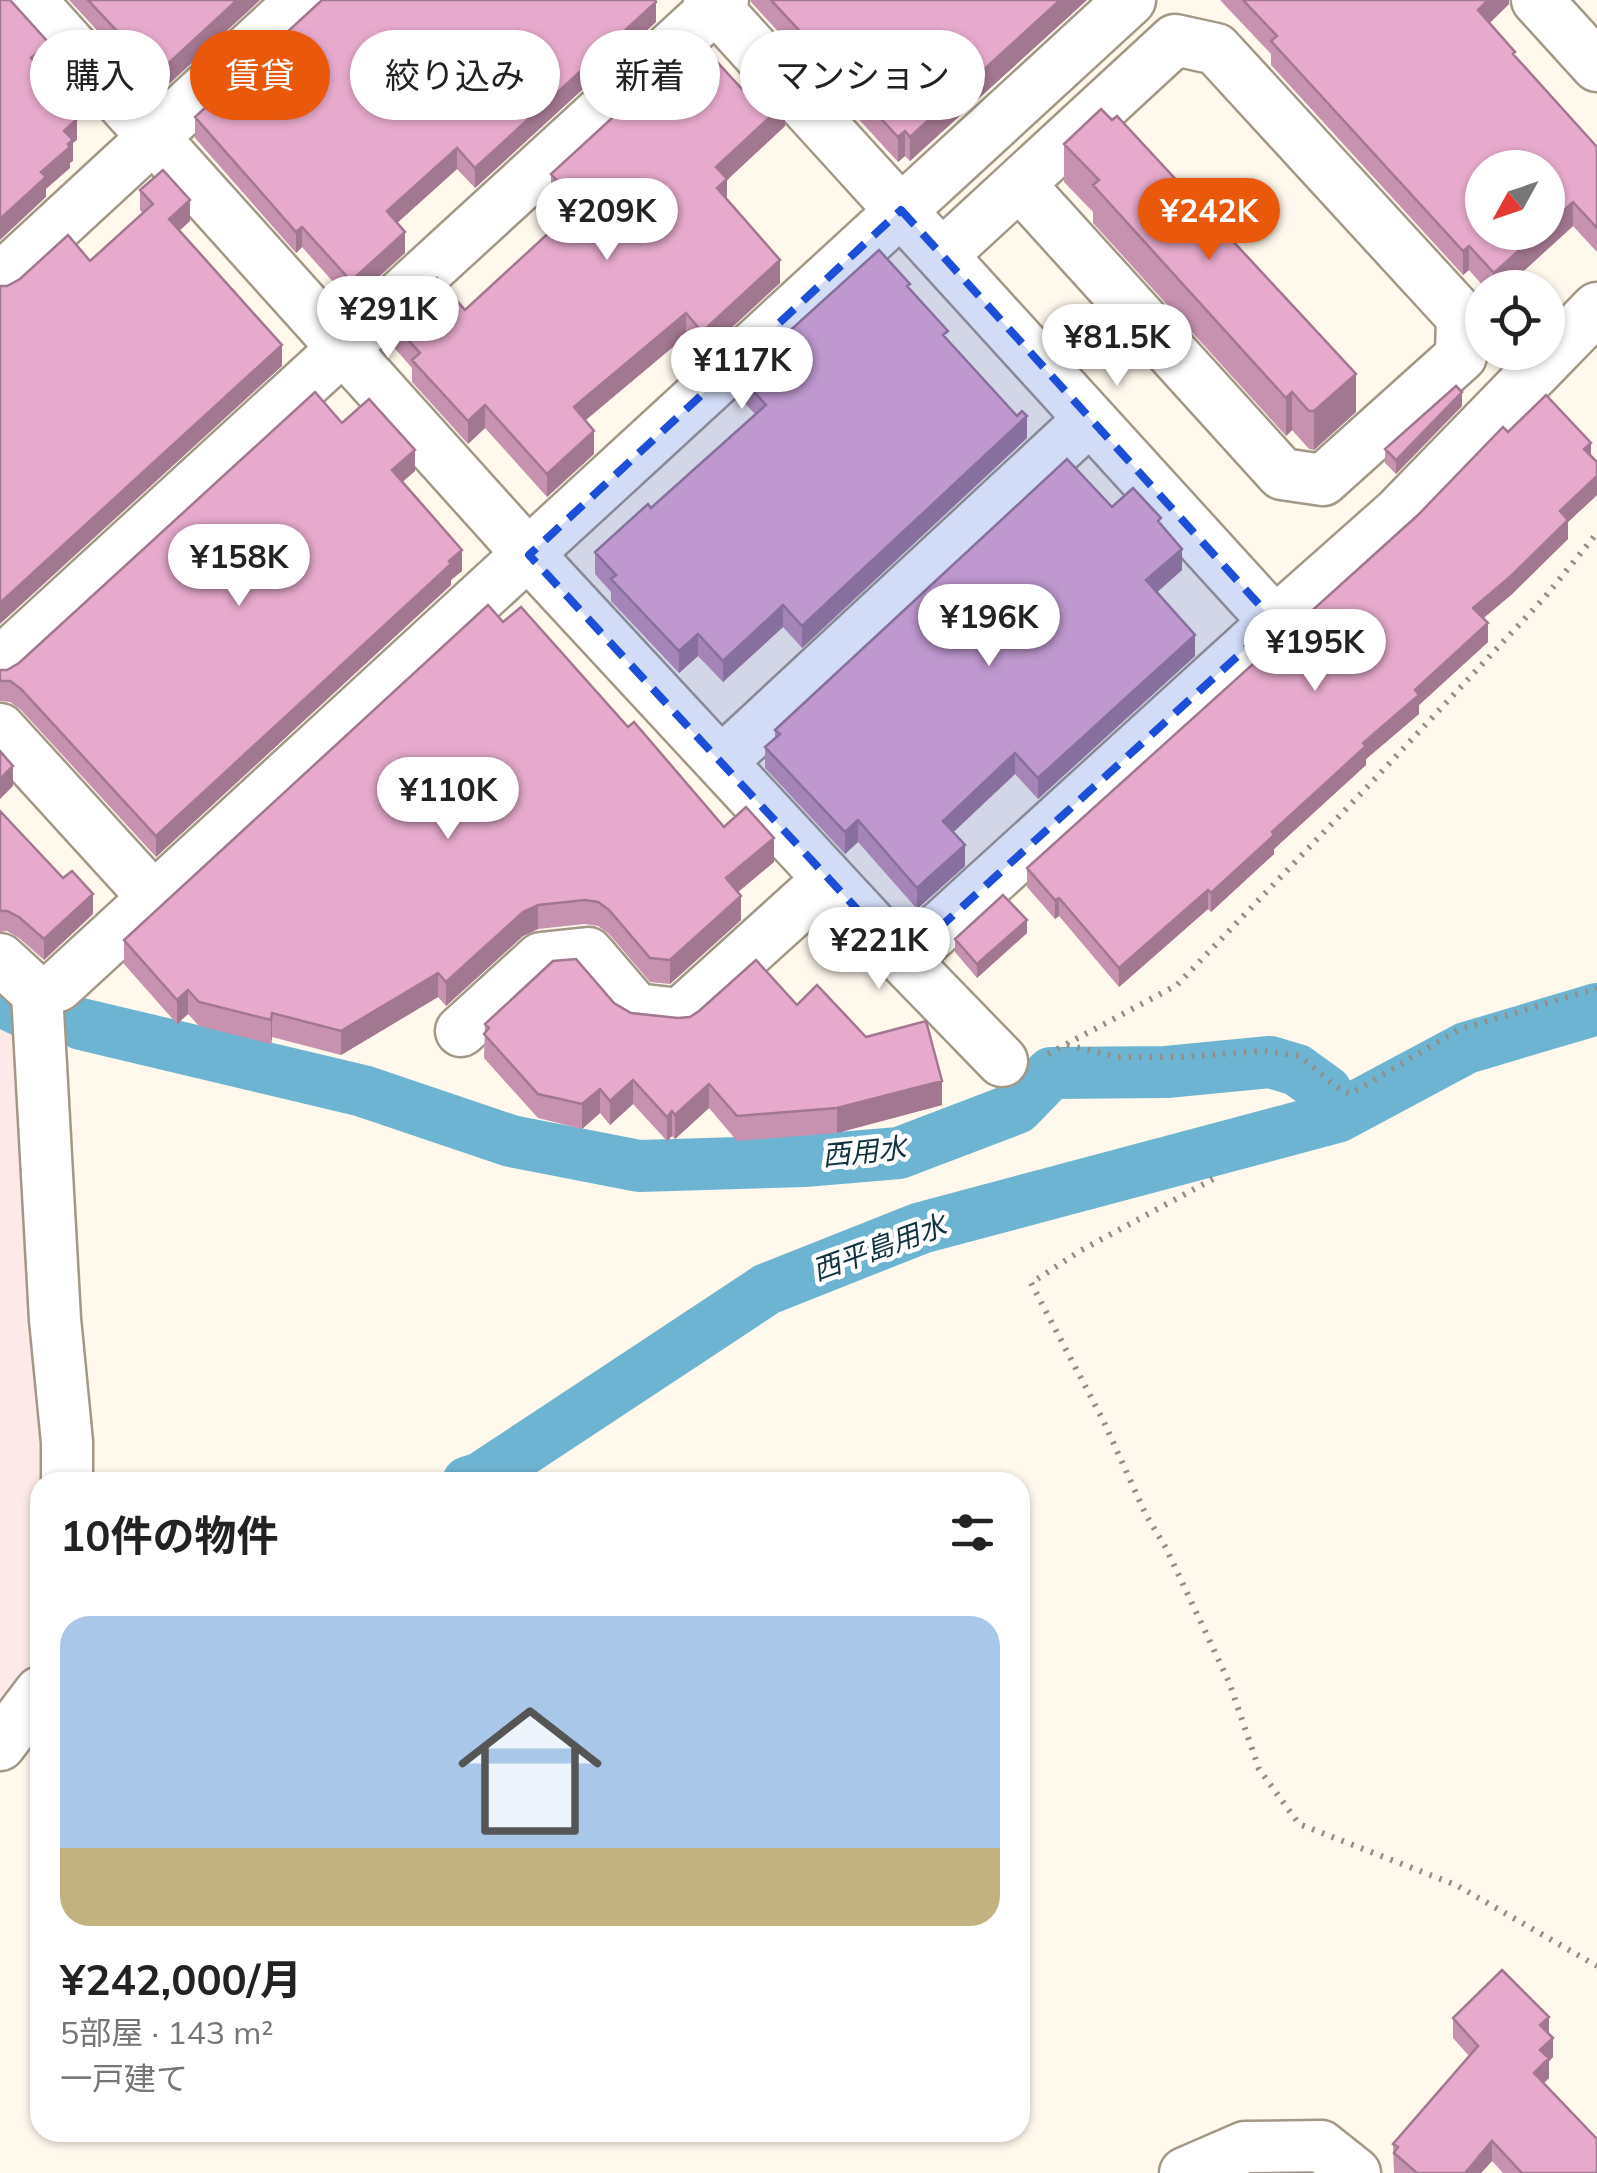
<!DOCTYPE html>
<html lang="ja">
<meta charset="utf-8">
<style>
:root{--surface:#fff;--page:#f2f2f2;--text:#222;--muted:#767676;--accent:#ea580c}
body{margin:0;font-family:Mulish,"Noto Sans JP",sans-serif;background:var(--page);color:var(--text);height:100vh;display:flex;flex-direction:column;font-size:38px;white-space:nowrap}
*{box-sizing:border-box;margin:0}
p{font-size:32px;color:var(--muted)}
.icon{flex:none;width:55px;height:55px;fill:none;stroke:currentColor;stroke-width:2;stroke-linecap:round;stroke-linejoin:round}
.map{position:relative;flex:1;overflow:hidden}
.details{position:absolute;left:30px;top:1472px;width:1000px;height:670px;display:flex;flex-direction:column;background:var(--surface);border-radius:30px;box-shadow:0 2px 8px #0004}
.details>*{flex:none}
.guide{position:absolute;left:30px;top:30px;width:1000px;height:90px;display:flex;gap:20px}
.needle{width:65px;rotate:230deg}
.buttons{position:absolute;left:1465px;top:150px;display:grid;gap:20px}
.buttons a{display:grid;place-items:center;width:100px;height:100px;border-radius:50%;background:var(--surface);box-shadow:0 2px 8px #0004;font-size:50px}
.price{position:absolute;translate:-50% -85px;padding:0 22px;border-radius:35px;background:#fff;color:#222;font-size:32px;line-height:65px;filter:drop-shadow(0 2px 5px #0008)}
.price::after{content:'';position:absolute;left:50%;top:60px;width:30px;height:22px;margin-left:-15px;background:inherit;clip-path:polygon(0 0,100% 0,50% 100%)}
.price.selected{background:var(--accent);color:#fff}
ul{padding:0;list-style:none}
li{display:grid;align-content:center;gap:20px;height:530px;padding:0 30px}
li span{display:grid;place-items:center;height:310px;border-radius:30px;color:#555}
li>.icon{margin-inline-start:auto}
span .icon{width:180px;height:180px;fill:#fffc;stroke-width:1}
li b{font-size:42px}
h2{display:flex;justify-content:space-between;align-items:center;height:120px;padding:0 30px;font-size:42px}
.tag{padding:0 35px;border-radius:45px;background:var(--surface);box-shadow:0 2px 8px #0004;font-size:35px;line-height:90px}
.tag.selected{background:var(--accent);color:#fff}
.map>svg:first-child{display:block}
.industrial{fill:#fee9e9}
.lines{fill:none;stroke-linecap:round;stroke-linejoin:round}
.canal{stroke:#6db4d2;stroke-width:52}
.minor-casing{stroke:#a39885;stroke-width:55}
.path{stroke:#948f86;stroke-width:6;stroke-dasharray:2.5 8;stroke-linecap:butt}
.minor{stroke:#fff;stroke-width:50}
.wall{fill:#c792b0}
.shaded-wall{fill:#a27790}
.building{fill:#e7aacd;stroke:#a27790;stroke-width:2.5}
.marked{fill:#1d4ed8;fill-opacity:0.2;stroke:#1d4ed8;stroke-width:8;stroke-dasharray:20 12;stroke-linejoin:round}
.labels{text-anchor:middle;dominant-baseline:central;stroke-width:9;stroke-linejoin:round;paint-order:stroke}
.water-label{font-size:28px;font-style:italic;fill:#113340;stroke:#fff}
</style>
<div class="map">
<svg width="1597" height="2173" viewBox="0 0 1597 2173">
<rect width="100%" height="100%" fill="#fff8ec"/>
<path class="industrial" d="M0,1011l11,5 38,457 -1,9h-8v121l-4,67 -36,39z"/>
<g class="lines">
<path class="canal" d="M0,1000l20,10
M81,1024l282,67 148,50 128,25 165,-5 95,-8 118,-45 34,-35 115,-1 104,-10 27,8 29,21 11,26 129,-69 131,-39
M468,1482l13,-4 286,-189 154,-61 416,-111"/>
<g class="minor-casing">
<path id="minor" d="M30,0l499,555 375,405 371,-338 124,-110 198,-204
M709,0l566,622
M1537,0l60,66
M942,255l233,-215 41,9 246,268 -1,39 -138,124 -41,-6 -262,-289
M0,279l302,-279
M0,663l723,-663
M0,729l154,169
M721,762l369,-343
M0,959l37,34 18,326 12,123v40
M904,960l98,101
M58,986l1072,-986
M461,1031l80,-73 47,-5 48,56 44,5 149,-135
M0,1745l40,-53
M1185,2173l60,-26 76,-1 34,27"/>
</g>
<path class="path" d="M1067,1045l51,12h62l83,-6 37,5 34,29 16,9 108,-64 139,-42
M1048,1054l129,-69 194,-202 174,-186 52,-64
M1213,1179l-133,72 -49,32 72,137 43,95 20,33 63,134 30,87 40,55 157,61 141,81"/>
<use href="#minor" class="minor"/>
</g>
<path class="wall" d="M69,0h191l-103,95z
M751,0h336l-177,161 -5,-5 -7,6 -147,-160z
M1220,0h289v4l-19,19 25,34 82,90v105l-24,-26 -68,62h-20l-16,-18 -6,5 -192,-210v-11z
M656,22l-181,166 -18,-19 -60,54 8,30 -54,49 -49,-55 -6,6 -101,-115v-21z
M742,89l43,37 -58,54v19l53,84 -78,72 -16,-19 -101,84 9,34 -47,43 -62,-69 -17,16 -56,-62v-14l-21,-24v-23l74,-11 103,-95 -17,-19v-22z
M1064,144l292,268 -42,38 -5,-1 -17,-19 -6,6 -193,-213v-11l-29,-30z
M140,190l50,31 -11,10 103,135 -275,-80 83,-25 53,-48 -3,-3z
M910,289l38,52 79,97 -225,210 -19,-21 -60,55 -25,-26 -19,17 -68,-72v-9l-16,-18v-22l56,-44 104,-94 -15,-16v-22z
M1462,406l-66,68 -11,-11v-14z
M342,423l73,48 -13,11 60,89 -11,9v5l-295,272 -135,-147 -11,-8 -10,-1v-31h7l12,-7z
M1508,432l83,24 6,6v33l-29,27v17l-57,56 -28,23 5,24 -69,63v9l-53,45v6l-92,84v5l-63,58 -3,-3 -89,78 -60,-71 -4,3 -28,-32v-19z
M1112,507l49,18 21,45 -25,22 38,64 -157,143 -23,-25 -62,58 12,34 -48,43 -59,-67 -13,12 -80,-86v-21l10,-9v-8z
M503,622l125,105 96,100 50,35 -36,30 3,28 -71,64 -20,-2 -41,-48 -11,-8 -13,-2 -47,5 -15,7 -77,70 -8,-9 -97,58 -69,-18 -1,7 -72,-18 -11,-12 -11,10 -53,-60v-24z
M0,811l93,103 -49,46 -25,-22 -12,-7 -7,1z
M1027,933l-50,45 -22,-26v-13z
M614,1003l17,10 47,5 119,-13 69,32 76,68 -105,28 -100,8 -28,-33 -34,31 -3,-3 -5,5 -34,-37 -23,21 -10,-12 -18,16 -44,-11 -54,-60 1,-34z
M1453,2018l96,16 4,23 -4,4v17l-5,5 53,90h-94l-11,-12 -11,12h-87l-1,-29 76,-88 -16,-18z"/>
<path class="shaded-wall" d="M237,0h23l-103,95v-21z
M1060,0h27l-177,161v-24z
M1488,0h21v4l-31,30v-24z
M656,2v20l-181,166v-20z
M49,43v21l-18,15v-21z
M785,103v23l-58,54v21l-10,10 -1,-44z
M77,119v21l-4,3v18l-3,2v5l-24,21v8l-46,43v-21l41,-47 23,-41z
M905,131v25l-7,6v-25z
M457,148v21l-70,63v-21z
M190,200v21l-21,19v-21z
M1573,202v24l-68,62h-11v-15l45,-41h9v-7z
M302,227v20l-6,6v-21z
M405,232v21l-54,49v-21z
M1469,246v24l-6,5v-24z
M780,260v23l-78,72v-23z
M686,313v23l-112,94v-23z
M282,345v21l-282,258v-21z
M1356,374v38l-42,38v-39z
M1292,392v38l-6,6v-38z
M1462,392v14l-66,68v-14z
M485,405v23l-17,16v-23z
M1027,416v22l-225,210v-22z
M594,431v23l-47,43v-23z
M1591,443v19l-7,-13z
M415,450v21l-23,20v-21z
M1597,476v19l-29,27v17l-57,56 -38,32v-19l87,-97z
M1182,549v21l-36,32v-22z
M462,550v21l-11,9v5l-295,272v-21z
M783,605v22l-60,55v-21z
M1488,623v19l-69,63v9l-53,45v6l-92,84v5l-63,58v-19l204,-203z
M698,634v22l-19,17v-22z
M1195,635v21l-157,143v-21z
M1015,753v21l-72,68v-21z
M13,766v20l-13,13v-20z
M858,820v22l-13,12v-22z
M774,838v24l-48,40v-24z
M965,845v21l-48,43v-21z
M1208,890v19l-89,78v-19z
M93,894v20l-49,46v-21z
M741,896v24l-71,64v-24z
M1059,898v18l-4,3v-19z
M538,905v24l-15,7 -77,70v-24l77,-70z
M1027,920v13l-50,45v-14z
M438,973v24l-97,58v-24z
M188,990v24l-11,10v-24z
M272,1013v24l-1,7v-24z
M633,1080v24l-23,21v-24z
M942,1081v24l-105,28v-25z
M709,1084v24l-34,31v-24z
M600,1089v24l-18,16v-25z
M672,1111v25l-5,5v-24z
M1549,2017v20l-9,-12z
M1553,2038v19l-4,4v17l-15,14v-19l6,-23z
M1492,2141v20l-11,12h-16z"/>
<path class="building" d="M0,0h10l39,43 -18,15 13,15 -5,4 38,42 -13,12 9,9 -5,4 2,3 -29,25 5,5 -46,42z
M88,0h149l-80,74z
M322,0h333l1,2 -181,166 -18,-20 -70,63 18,21 -54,49 -49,-54 -6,5 -101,-115z
M771,0h289l-150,137 -5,-6 -7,6z
M1243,0h245l-10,10 37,42 -2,2 84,93v81l-24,-26 -25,23v-57h-66v64h57l-45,41 -25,-27 -6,5 -192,-210 6,-5z
M697,40l45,49 18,-13 25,27 -69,64 11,12 -10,9 63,72 -78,72 -16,-19 -112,94 20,24 -47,43 -62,-69 -17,16 -56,-61 8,-7 -29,-32 46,-43 28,32 114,-105 -28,-31z
M1101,109l11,11 5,-4 239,258 -42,37h-5l-17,-19 -6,6 -193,-213 6,-5 -35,-36z
M163,170l27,30 -21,19 113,126 -282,258v-317h7l13,-7 48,-44 22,26 63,-57 -13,-14z
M879,250l31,34 -3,2 41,45 -5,4 74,81 5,-5 5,5 -225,210 -19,-21 -60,56 -25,-27 -19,17 -68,-72 5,-4 -21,-23 53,-48 3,4 115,-103 -26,-29z
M1456,386l6,6 -66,68 -11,-11z
M315,392l27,31 27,-24 46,51 -23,20 70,80 -13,11 2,3 -295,272 -135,-147 -11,-8h-10v-11h7l12,-7z
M1546,395l45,48 -7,6 13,13v14l-37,35 8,9 -57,56 -38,32 15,15 -73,67 4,5 -56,48 3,3 -94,86 2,3 -63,58 -3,-3 -89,78 -60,-70 -4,2 -28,-32 391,-353 85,-88 5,5z
M1067,459l45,48 21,-19 28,30 -3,3 24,28 -36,31 49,55 -157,143 -23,-25 -72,68 22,24 -48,43 -59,-68 -13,12 -80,-85 15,-13 -5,-4z
M488,605l15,17 18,-15 107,120 6,-5 90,105 22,-20 28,31 -48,40 15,18 -71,64 -20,-2 -41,-48 -11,-8 -13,-2 -47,5 -15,7 -77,70 -8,-9 -97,58 -69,-18 -1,7 -72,-18 -11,-12 -11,10 -53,-60z
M0,751l13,15 -13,13z
M0,811l63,67 9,-7 21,23 -49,45 -25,-22 -12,-6h-7z
M1003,895l24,25 -50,44 -22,-25z
M576,959l38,44 17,10 47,5 12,-1 9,-6 57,-51 41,45 20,-20 49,52 60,-16 16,60 -105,27 -100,8 -28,-32 -34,31 -3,-4 -5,6 -34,-37 -23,21 -10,-12 -18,15 -44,-10 -54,-60 5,-6 -4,-4 68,-63z
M1502,1970l47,47 -9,8 13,13 -13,12 9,8 -15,15 63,66v34h-75l-30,-32 -27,32h-48l-23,-20 4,-6 -5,-3 85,-98 -25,-28z"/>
<path class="marked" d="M901,210l374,412 -371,338 -375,-405z"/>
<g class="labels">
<g class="water-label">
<text transform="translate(864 1151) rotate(-6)">西用水</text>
<text transform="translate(879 1247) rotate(-20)">西平島用水</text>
</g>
</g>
</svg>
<div class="buttons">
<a><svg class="needle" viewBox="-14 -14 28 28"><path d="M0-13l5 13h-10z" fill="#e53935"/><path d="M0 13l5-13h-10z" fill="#767676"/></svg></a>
<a><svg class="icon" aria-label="locate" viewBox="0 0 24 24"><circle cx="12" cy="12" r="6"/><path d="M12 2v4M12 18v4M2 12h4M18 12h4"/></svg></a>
</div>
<b class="price" style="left:607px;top:263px">¥209K</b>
<b class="price selected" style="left:1209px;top:263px">¥242K</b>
<b class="price" style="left:388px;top:361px">¥291K</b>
<b class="price" style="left:1117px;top:389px">¥81.5K</b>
<b class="price" style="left:742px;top:412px">¥117K</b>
<b class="price" style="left:239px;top:609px">¥158K</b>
<b class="price" style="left:989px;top:669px">¥196K</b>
<b class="price" style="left:1315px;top:694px">¥195K</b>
<b class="price" style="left:448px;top:842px">¥110K</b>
<b class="price" style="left:879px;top:992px">¥221K</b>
<div class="guide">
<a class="tag">購入</a>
<a class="tag selected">賃貸</a>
<a class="tag">絞り込み</a>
<a class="tag">新着</a>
<a class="tag">マンション</a>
</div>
<section class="details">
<h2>10件の物件<svg class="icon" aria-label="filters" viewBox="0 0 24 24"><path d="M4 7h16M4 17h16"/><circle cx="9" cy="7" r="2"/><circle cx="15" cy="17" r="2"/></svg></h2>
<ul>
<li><span style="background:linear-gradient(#a9c7e8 75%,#c2b280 0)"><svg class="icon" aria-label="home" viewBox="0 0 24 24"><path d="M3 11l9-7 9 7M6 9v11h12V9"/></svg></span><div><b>¥242,000/月</b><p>5部屋 · 143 m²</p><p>一戸建て</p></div></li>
</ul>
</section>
</div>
